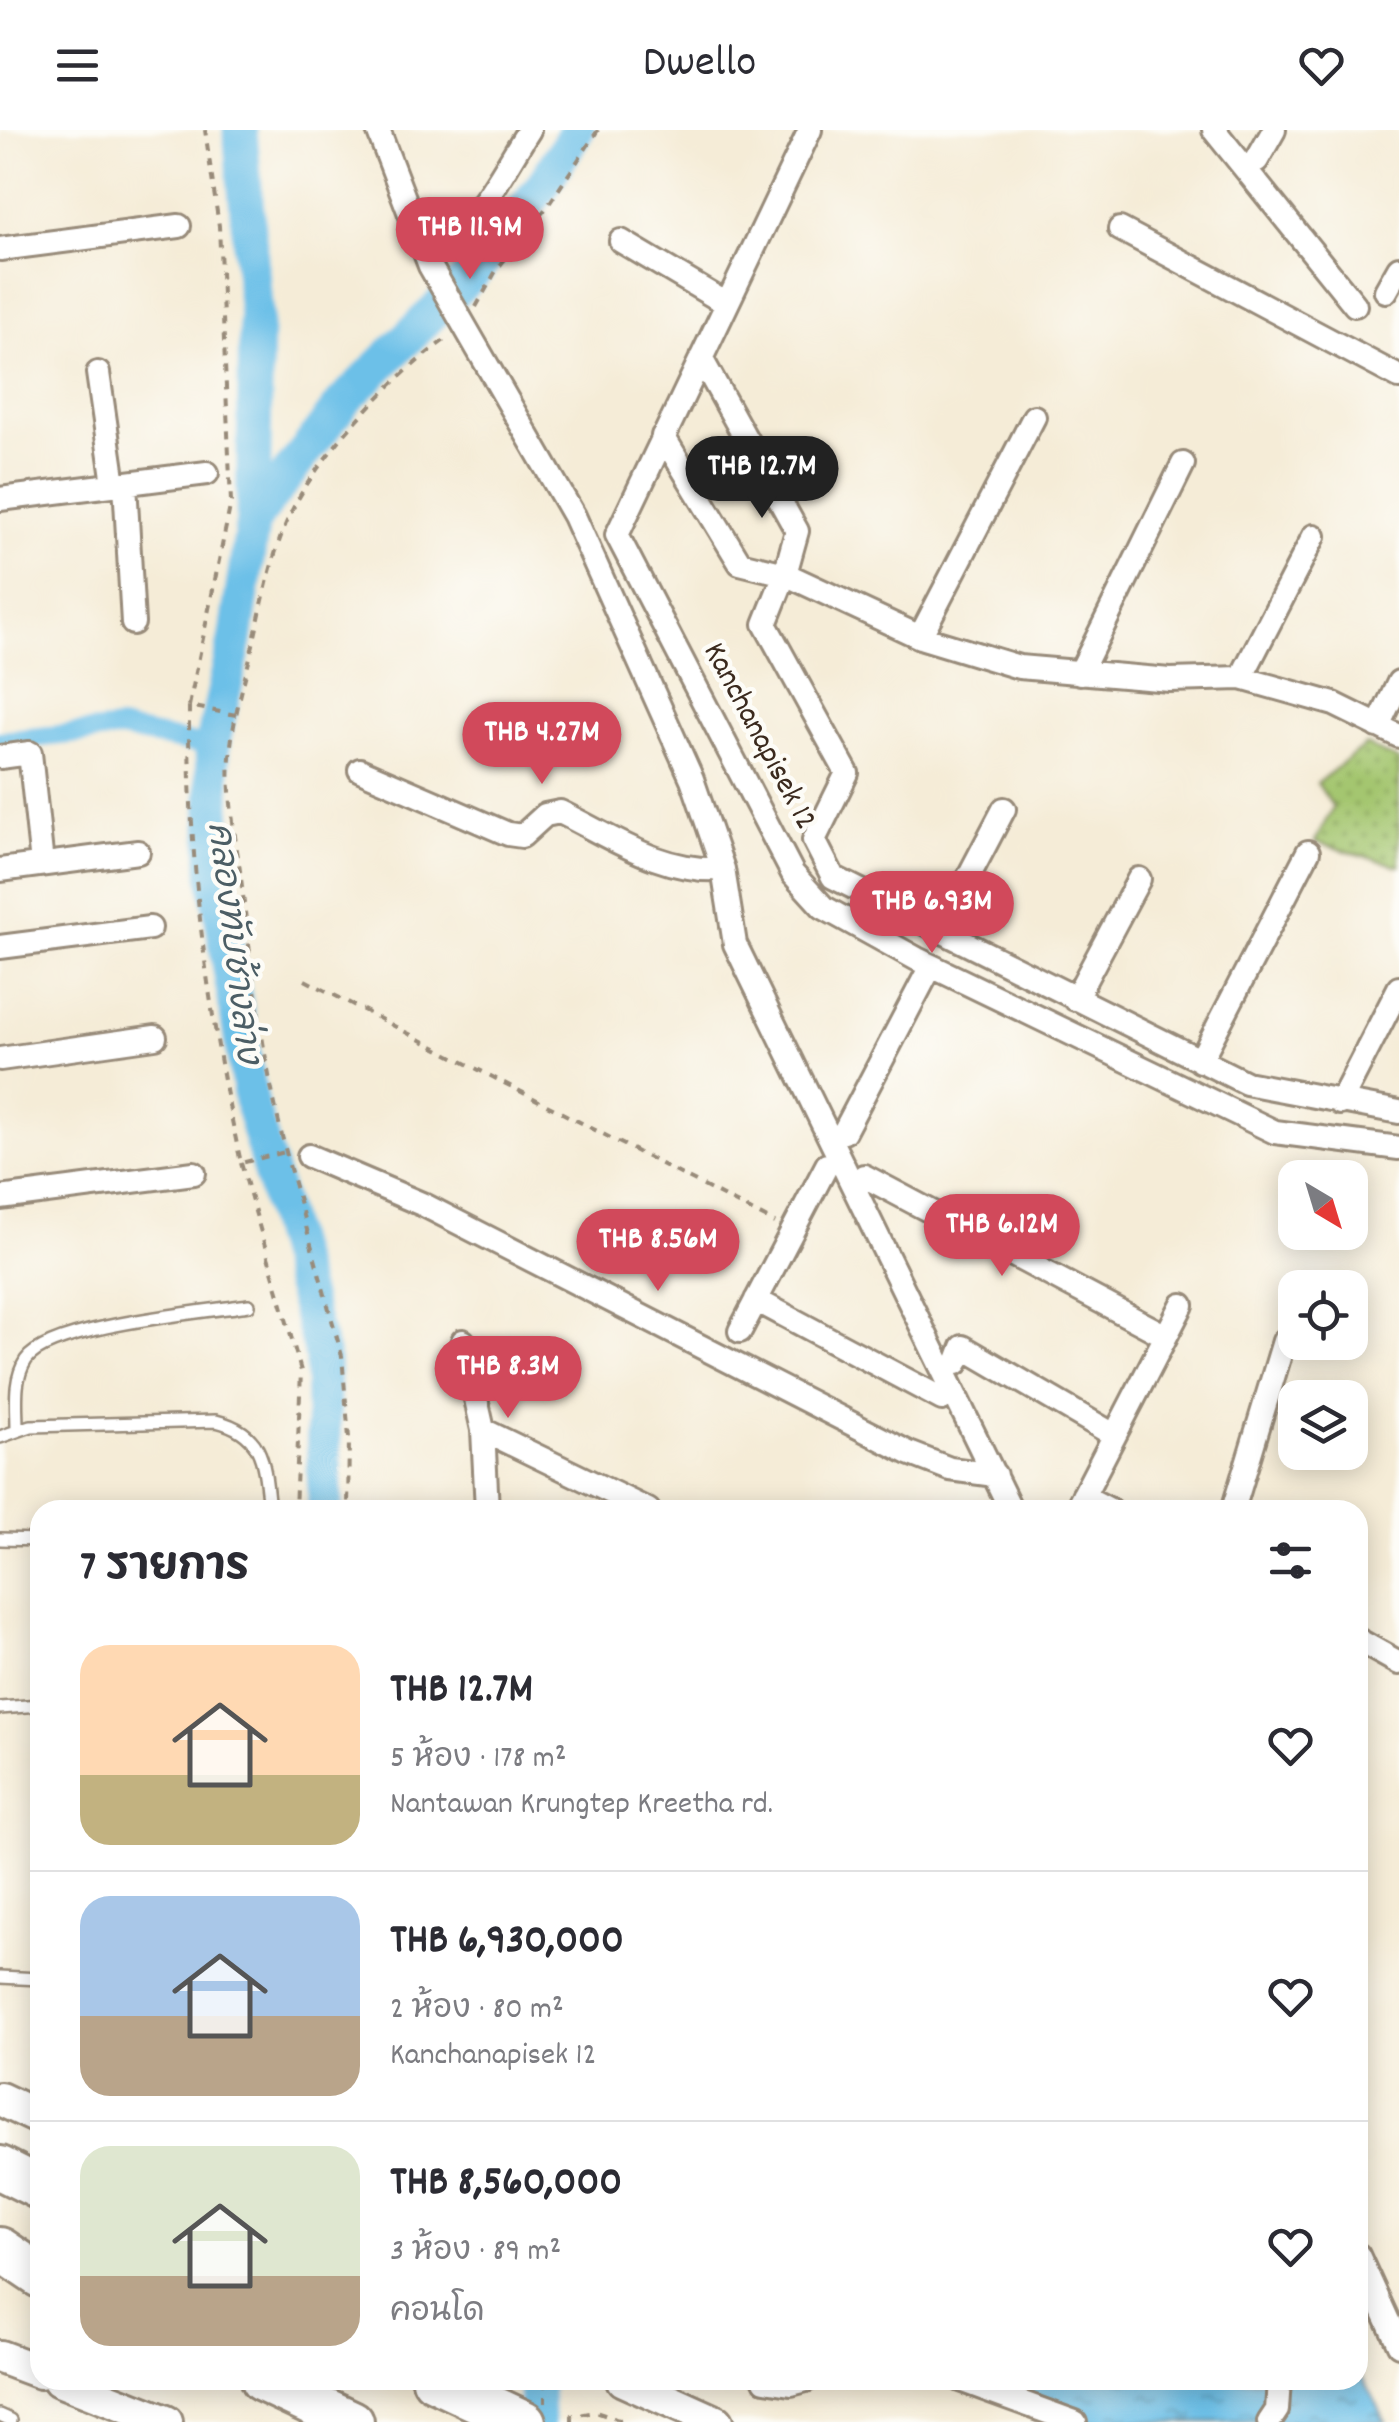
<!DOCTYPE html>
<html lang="th">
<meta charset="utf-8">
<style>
:root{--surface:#fff;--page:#f2f2f3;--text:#2b2b33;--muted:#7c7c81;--line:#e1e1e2;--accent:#d1495b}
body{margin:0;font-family:Dekko,"Playpen Sans Thai",sans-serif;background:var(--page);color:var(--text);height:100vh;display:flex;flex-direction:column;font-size:38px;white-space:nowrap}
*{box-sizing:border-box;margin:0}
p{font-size:32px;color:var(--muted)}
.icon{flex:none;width:55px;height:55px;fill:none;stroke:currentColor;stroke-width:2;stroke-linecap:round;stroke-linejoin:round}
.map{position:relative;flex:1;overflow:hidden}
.details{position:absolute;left:30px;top:1370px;width:1338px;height:890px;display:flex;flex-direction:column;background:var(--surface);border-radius:30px;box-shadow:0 5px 25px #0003}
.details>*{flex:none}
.needle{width:65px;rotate:142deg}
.controls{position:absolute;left:1278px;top:1030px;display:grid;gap:20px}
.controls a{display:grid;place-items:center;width:90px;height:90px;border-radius:20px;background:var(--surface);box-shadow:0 5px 25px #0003;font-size:50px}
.price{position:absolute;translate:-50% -85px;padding:0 22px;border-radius:35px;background:var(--accent);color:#fff;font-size:32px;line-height:65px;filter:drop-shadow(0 2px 5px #0008)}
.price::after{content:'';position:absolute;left:50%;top:60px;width:30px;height:22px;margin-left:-15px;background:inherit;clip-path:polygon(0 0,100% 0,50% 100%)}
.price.selected{background:#222;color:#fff}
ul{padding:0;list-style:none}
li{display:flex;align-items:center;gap:30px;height:250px;padding:0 50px}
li+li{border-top:2px solid var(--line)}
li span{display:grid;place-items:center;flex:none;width:280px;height:200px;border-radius:30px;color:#555}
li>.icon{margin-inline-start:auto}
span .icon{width:120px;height:120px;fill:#fffc;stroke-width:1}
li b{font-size:42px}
h2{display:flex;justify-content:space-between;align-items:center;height:120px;padding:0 50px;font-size:42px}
header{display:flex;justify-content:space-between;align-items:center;height:130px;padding:0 50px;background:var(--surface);font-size:45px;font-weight:600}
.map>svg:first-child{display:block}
.park{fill:url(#park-dots);stroke:#707846;stroke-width:2.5}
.water{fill:url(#water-ripples);stroke:#547583;stroke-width:2.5}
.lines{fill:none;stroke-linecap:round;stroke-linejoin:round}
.canal{stroke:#6cc0e8;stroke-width:20}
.river{stroke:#6cc0e8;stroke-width:35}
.service-casing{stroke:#988b7a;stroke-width:16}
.minor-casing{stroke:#988b7a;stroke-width:28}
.secondary-casing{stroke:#988b7a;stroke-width:38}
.motorway-casing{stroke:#988b7a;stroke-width:48}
.path{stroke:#988b7a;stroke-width:4;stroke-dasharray:8 8;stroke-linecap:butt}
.service{stroke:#fff;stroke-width:11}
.minor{stroke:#fff;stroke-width:22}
.secondary{stroke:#fff;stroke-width:32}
.motorway{stroke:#fff;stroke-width:42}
.labels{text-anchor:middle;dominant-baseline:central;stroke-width:9;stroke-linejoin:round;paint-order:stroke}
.street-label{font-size:32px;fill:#3b2a1e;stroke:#fdfcf7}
.water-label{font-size:35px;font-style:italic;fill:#4c5e65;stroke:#fdfcf7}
</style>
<header><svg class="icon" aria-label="menu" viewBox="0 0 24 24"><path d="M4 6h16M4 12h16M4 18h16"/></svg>Dwello<svg class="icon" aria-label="heart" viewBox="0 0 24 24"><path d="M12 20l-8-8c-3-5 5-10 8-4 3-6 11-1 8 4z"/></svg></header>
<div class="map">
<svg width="1399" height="2292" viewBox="0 0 1399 2292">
<defs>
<pattern id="park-dots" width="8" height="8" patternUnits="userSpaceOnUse" patternTransform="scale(2.5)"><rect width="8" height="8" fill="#a4c66f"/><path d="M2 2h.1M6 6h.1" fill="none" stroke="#87a15b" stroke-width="1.8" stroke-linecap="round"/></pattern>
<pattern id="water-ripples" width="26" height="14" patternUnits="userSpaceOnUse" patternTransform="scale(2.5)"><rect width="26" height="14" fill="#6cc0e8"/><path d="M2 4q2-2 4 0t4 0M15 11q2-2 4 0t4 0" fill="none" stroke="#5a9cbb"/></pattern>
</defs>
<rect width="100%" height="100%" fill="#fdfcf7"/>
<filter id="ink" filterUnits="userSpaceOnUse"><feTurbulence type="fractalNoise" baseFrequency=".01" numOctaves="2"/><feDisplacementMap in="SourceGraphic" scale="20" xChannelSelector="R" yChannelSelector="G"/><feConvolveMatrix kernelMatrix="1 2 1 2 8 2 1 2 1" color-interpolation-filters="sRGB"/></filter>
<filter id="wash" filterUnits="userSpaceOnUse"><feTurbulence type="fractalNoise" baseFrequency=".0048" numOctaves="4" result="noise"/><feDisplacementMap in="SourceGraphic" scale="40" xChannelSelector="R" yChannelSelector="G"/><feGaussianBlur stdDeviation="2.25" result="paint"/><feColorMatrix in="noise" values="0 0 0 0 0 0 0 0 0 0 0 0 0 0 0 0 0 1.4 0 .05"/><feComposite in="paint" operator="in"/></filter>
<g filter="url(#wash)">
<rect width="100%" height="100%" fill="#f5ecd7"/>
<path class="park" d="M1366,615l33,16v105l-84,-24 18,-35 -16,-24z"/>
<path class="water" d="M1358,2237l28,55h-346l-25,-42h343z"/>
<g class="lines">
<path class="canal" d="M0,611l120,-12 92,18"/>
<path class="river" d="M240,0l16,186 -3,204 -18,121 -23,106 3,128 37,232 70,251 3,152
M253,390l91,-119 133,-132 65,-83 35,-56
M536,2250l1,42"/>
</g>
</g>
<g filter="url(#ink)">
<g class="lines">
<g class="service-casing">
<path id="service" d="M17,1298c0,-23 -4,-48 9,-68 23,-34 178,-48 223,-55
M0,1307l31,-11 185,-5c49,12 48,43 53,89
M0,1409l40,1
M0,1578l40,-3
M0,1847l40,2
M0,2285l11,5"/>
</g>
<g class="minor-casing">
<path id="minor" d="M378,0l52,136 144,250 118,263 31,90 12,75 276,566
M810,0l-193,405 176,339 30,33 94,52 358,173 124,16
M1214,0l141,175
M1257,30l17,-30
M1120,99l279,148
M621,111l106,63
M0,119l179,-23
M425,123c50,-20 76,-80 104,-123
M1386,161l13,-23
M98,243l16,111
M663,306l77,127 45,11 12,-43 -96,-173
M125,353l8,140
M0,369l207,-26
M920,507l114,-220
M1080,543l103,-209
M1241,548l73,-142
M1378,596l21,-44
M1399,606l-65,-32 -93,-26 -71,2 -151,-13 -99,-30 -135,-63 -20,50 82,149 -33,67 19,37 413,206 153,29
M0,627l30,-4 12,111
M360,640l148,64 14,2 23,-21 15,-3c53,26 102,61 163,57
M0,740l138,-18
M940,801l64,-122
M0,817l150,-19
M1075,869l64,-120
M0,929l155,-22
M1200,931l108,-209
M1340,973l59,-115
M844,1002l87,-166
M309,1026l115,49 485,248 41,16 45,6
M864,1046l300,159
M0,1068l194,-25
M756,1170l186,99
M740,1201l87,-166
M463,1211l20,89 4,80
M957,1233l6,-16 151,88
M483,1300l165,80
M1083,1366l27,14
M1076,1380l106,-205
M1233,1380l51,-169
M1358,1510l41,23
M1358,2125l41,90
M765,2250l26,4 15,-4
M960,2250l115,42
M1269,2292l8,-12 2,-30"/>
</g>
<g class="secondary-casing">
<path id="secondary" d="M0,1969l40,19
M0,2227l40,15
M59,2250l107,42
M623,2250l93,42"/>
</g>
<g class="motorway-casing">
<path id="motorway" d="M0,2038l40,20
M0,2119l40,27
M262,2250l90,42
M434,2250l90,42"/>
</g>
<path class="path" d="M476,177l21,-38 50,-62 51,-77
M189,576l42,-204 -12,-276 -14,-96
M236,585l-47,-9c-1,158 18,302 52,457l44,-11
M305,850l470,243
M287,1026c-24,-92 -35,-184 -46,-278 -5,-38 -14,-82 -11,-121 2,-35 13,-70 21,-104 11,-45 18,-90 36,-132 26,-61 105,-144 159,-182
M241,1033l60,208 -6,139
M289,1035l53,191 7,82 -1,72
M545,2250v22
M572,2292v-6l24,-4 28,10"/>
<use href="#service" class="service"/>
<use href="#minor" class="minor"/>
<use href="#secondary" class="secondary"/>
<use href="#motorway" class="motorway"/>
</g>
</g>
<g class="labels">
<g class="street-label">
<text transform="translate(758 607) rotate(62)">Kanchanapisek 12</text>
</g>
<g class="water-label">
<text transform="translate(231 813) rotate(83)">คลองทับช้างล่าง</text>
</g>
</g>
</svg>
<div class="controls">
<a><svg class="needle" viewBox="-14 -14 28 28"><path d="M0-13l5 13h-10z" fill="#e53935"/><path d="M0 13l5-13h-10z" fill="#7c7c81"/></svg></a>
<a><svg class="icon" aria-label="locate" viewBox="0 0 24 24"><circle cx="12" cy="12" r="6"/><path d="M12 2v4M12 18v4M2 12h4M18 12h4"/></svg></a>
<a><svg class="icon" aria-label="layers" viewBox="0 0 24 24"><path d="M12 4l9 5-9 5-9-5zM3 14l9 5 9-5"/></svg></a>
</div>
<b class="price" style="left:470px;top:152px">THB 11.9M</b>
<b class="price selected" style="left:762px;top:391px">THB 12.7M</b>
<b class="price" style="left:542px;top:657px">THB 4.27M</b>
<b class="price" style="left:932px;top:826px">THB 6.93M</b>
<b class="price" style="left:1002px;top:1149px">THB 6.12M</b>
<b class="price" style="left:658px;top:1164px">THB 8.56M</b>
<b class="price" style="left:508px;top:1291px">THB 8.3M</b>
<section class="details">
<h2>7 รายการ<svg class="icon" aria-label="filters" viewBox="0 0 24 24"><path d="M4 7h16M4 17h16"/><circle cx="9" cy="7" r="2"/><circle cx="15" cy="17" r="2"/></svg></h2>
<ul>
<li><span style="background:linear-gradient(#ffd9b3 65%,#c2b280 0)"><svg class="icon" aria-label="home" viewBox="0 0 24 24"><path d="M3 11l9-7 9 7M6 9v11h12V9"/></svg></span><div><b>THB 12.7M</b><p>5 ห้อง · 178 m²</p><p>Nantawan Krungtep Kreetha rd.</p></div><svg class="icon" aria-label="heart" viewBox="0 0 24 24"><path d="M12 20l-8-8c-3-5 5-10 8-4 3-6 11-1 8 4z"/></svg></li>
<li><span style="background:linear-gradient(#a9c7e8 60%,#b9a48a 0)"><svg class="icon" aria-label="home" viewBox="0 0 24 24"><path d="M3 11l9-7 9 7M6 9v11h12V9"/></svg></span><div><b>THB 6,930,000</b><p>2 ห้อง · 80 m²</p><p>Kanchanapisek 12</p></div><svg class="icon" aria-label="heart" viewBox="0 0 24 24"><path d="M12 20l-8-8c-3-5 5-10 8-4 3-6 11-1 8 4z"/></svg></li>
<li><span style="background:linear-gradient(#dfe7d0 65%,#b9a48a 0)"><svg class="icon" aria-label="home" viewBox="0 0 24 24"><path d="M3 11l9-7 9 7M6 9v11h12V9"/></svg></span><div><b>THB 8,560,000</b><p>3 ห้อง · 89 m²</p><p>คอนโด</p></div><svg class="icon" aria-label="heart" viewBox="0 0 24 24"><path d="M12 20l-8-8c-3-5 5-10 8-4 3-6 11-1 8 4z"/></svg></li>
</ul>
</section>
</div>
